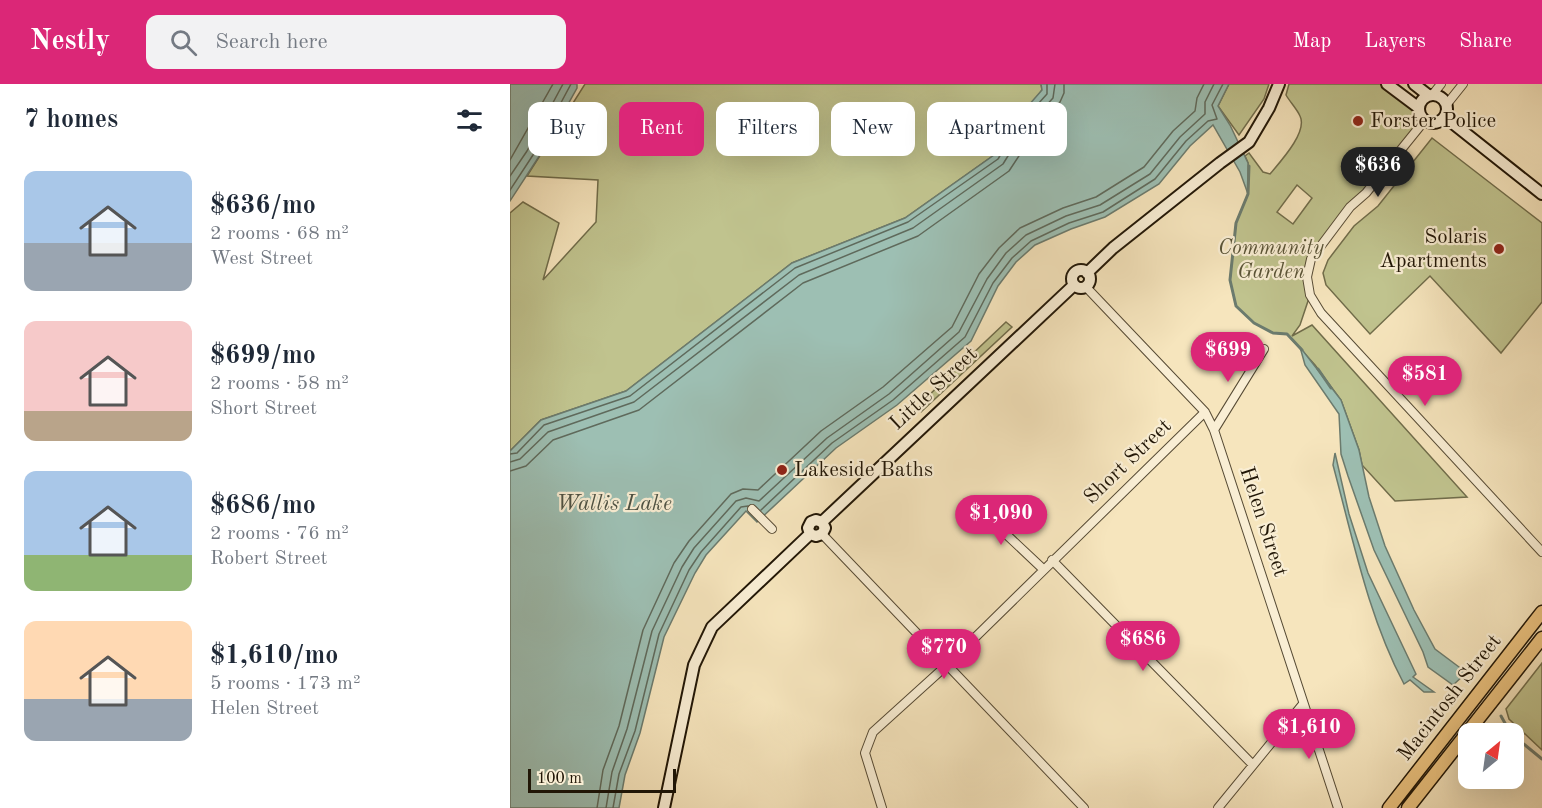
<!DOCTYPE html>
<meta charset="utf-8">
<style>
:root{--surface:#fff;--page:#f2f2f3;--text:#1f2937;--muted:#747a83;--accent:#db2777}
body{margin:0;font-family:"Old Standard TT",serif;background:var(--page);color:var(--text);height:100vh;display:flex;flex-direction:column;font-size:22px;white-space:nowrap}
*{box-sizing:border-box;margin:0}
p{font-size:20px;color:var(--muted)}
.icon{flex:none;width:33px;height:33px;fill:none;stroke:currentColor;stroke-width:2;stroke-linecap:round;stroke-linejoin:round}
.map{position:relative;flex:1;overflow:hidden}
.details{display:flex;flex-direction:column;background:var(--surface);width:510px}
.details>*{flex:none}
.top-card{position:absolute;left:18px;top:18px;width:570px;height:54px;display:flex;gap:12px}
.needle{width:39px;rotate:29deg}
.controls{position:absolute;left:948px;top:639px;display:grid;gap:12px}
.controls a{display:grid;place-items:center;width:66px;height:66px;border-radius:12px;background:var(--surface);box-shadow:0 6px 24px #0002;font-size:30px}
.scale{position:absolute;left:18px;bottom:15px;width:148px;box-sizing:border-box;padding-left:6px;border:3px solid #211606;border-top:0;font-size:16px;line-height:21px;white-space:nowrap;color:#211606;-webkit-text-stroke:4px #f9eed4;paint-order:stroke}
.price{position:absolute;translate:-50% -51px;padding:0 14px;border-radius:21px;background:var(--accent);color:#fff;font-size:20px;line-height:39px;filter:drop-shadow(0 2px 3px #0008)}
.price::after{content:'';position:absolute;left:50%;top:36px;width:18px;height:14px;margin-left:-9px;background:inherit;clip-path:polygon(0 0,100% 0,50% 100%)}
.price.selected{background:#222;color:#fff}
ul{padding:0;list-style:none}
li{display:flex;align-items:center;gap:18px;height:150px;padding:0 24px}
li span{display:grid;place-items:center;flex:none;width:168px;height:120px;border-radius:12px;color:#555}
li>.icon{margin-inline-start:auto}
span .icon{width:72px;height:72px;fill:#fffc;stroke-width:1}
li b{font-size:26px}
h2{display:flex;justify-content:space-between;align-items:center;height:72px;padding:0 24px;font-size:26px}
.chip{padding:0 21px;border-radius:12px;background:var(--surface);box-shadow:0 6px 24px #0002;font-size:21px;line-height:54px}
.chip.selected{background:var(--accent);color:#fff}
header{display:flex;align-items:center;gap:36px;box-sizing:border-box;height:84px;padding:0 30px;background:var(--accent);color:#fff}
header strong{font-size:28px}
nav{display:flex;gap:33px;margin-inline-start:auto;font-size:21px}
.search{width:420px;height:54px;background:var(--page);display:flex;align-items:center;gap:15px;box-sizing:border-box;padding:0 21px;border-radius:12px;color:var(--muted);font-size:22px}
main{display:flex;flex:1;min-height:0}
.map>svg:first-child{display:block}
.green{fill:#c0c38e;stroke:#706c4a;stroke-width:1.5;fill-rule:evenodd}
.water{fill:#9dbfb3;stroke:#6b7b6e;stroke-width:1.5}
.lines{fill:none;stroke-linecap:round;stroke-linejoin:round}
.shore{stroke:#5f6a5c;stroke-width:1.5}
.stream{stroke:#6b7b6e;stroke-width:3}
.street-casing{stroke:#564a34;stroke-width:10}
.secondary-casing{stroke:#211606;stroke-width:14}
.primary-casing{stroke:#211606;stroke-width:15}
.street{stroke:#f9eed4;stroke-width:8}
.secondary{stroke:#f9eed4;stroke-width:10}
.primary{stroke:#ebc27e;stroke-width:12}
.poi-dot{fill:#8f2418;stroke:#f9eed4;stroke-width:2}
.labels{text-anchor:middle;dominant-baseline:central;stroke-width:4.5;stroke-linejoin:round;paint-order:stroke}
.poi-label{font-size:21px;fill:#211606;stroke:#f9eed4;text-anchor:start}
.park-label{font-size:21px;font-style:italic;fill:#595336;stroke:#f9eed4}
.street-label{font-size:21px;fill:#211606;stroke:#f9eed4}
.water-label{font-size:22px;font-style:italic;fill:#4c5143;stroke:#f9eed4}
</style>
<header>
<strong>Nestly</strong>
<div class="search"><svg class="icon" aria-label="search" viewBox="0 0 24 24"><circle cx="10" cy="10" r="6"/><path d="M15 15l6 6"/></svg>Search here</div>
<nav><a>Map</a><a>Layers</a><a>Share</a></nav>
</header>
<main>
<section class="details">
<h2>7 homes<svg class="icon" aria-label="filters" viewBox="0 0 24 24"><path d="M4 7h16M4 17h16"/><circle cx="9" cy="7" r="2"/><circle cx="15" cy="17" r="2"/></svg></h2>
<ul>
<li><span style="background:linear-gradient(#a9c7e8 60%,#9aa5b1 0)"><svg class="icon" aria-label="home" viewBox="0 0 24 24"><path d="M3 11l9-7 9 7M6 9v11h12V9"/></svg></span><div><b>$636/mo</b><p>2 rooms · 68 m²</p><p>West Street</p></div></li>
<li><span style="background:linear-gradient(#f6c9c9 75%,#b9a48a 0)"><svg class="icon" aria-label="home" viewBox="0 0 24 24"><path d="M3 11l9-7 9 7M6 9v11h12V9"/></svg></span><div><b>$699/mo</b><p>2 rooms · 58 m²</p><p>Short Street</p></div></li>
<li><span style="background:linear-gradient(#a9c7e8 70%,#8fb573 0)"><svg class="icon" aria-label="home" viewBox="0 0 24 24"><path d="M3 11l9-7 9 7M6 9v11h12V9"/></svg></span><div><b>$686/mo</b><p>2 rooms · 76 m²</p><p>Robert Street</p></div></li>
<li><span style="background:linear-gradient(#ffd9b3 65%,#9aa5b1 0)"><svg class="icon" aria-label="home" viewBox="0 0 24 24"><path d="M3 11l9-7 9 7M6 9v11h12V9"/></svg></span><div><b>$1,610/mo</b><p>5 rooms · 173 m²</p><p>Helen Street</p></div></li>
</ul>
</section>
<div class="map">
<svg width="1032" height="724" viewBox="0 0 1032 724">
<rect width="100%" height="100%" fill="#f6e5bd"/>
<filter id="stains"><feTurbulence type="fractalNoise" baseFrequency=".00333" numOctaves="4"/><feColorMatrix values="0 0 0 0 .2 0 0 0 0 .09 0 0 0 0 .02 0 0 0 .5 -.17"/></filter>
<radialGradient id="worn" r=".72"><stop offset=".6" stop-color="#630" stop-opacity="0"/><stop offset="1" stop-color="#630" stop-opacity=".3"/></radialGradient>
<path class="green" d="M75,0h456l1,6 -48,65 -89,63 -113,45 -166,128 -85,29 -31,31v-238l13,-11 36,21 -16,57 53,-58 2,-42 -71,-4z
M719,0h40l-5,15 -25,36 -21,-29z
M779,0h94l37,28 5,8 -114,139 -1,36 -10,30 -8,11 20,-11 155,172 -72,4 -33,-36 -3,-15 -18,-50 -26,-35 -28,-31 -14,-1 -19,-10 -18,-17 -6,-26 6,-57 12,-29v-31l-3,-7 4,-3 14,19 7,2c10,-12 38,-42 30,-58 -3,-7 -10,-14 -14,-21zM787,101l15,13 -19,26 -16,-12z
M922,54l110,85v79l-41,51 -71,-77 -60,58 -44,-49 -3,-12 5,-13 26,-34 24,-20z
M496,238l6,5 -90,84 3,-12z
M1032,579v87l-33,-31 -3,-10z"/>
<path class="water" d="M0,0h67v4l-39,70 -28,43z
M531,0h188l-11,22 12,19 18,38v31l-8,-22 -27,-47 -23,21 -31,38 -54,33 -34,12 -36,16 -19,17 -18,24 -27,55 -74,64 -61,43 -79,74 -11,-11 -40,44 -11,18 -31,64 -24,96 -15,42 -6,33h-109v-357l31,-31 85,-29 166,-128 113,-45 89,-63 20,-33 28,-32z
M790,263l41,53 18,50 10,47 16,49 29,64 21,39 28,21v6l-10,9 -25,-18 -5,-15 -49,-102 -26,-74 -7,-22 -2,-40 -34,-49z
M825,369l14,61 19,59 48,101 -3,3 21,15h-10l-14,-12 -6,4c-36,-68 -51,-145 -71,-219z"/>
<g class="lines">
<path class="shore" d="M0,76l43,-76
M0,92l17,-25 36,-67
M0,106l23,-35 38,-71
M0,370l7,-1 27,-28 86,-29 165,-128 113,-46 90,-63 20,-33 29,-32v-10
M0,378l10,-3 28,-27 86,-30 165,-127 114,-47 90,-64 21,-34 29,-32 2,-14
M0,387l16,-5 27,-26 86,-30 164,-127 115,-47 91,-65 23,-35 28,-34 4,-9v-9
M251,426l71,-67 61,-43 72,-63 28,-54 19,-25 19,-17 38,-18 34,-11 52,-33 31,-38 22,-20 9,-2 -5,-14 11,-21
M87,724l6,-38 16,-44 24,-96 31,-67 15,-22 42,-47 12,-5 15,1 63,-59 62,-44 69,-60 27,-53 20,-26 21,-20 43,-20 33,-11 48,-30 29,-36 22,-20 2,-13 7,-14
M96,724l6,-36 15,-43 25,-98 30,-64 12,-19 42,-47 10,-3 13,3 68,-63 62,-44 70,-62 28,-53 19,-26 20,-18 40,-19 34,-11 50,-31 30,-37 25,-23v-12l9,-18
M103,724l6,-34 16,-43 24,-97 30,-64 12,-18 40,-45 7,-1"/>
<path class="stream" d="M739,82l-1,28 -12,29 -6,57 6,26 18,17 19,10 14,1 15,16
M808,285l13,19
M991,632l10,18
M1004,652l28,23"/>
<g class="street-casing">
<path id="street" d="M923,10l8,-10
M937,20l16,-20
M915,36l-59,73 -16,14 -39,52 -4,18 3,18 11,18 221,239
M576,203l119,125 9,18 124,378
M704,346l50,-81
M465,421l68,64
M242,425l20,20
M312,450l262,274
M542,476l201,205
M372,724l-17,-55 8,-21 74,-67 258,-253
M708,724l85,-104"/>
</g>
<g class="secondary-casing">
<path id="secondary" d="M877,0l32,24
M904,0l14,11
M909 25a14 14 0 1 1 28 0a14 14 0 1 1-28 0Z
M935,33l97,77
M562 195a9 9 0 1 1 18 0a9 9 0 1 1-18 0Z
M577,189l26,-25 107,-85 29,-21 20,-34 10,-24
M312,438l252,-237
M300,450l6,2 6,-2 3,-6 -3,-6
M300,450l-2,-6 3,-6 5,-2 6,2
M154,724l30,-143 18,-38 98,-93"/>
</g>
<g class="primary-casing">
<path id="primary" d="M879,724l153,-196
M898,724l134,-170"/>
</g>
<use href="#street" class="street"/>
<use href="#secondary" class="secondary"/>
<use href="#primary" class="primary"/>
</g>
<g class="poi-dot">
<circle cx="848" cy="37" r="6"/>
<circle cx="989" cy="165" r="6"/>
<circle cx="272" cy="386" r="6"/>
</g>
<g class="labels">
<g class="poi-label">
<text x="860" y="37">Forster Police</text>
<text x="977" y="153" text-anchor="end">Solaris<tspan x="977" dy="24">Apartments</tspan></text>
<text x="284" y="386">Lakeside Baths</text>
</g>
<g class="park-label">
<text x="761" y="164">Community<tspan x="761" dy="24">Garden</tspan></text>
</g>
<g class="street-label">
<text transform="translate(424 305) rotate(-43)">Little Street</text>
<text transform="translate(618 378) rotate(-44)">Short Street</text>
<text transform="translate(753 438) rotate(72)">Helen Street</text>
<text transform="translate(940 614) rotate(-52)">Macintosh Street</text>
</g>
<g class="water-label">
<text x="104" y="420">Wallis Lake</text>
</g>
</g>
<rect width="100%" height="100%" filter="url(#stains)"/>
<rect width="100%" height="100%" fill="url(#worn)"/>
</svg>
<div class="controls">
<a><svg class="needle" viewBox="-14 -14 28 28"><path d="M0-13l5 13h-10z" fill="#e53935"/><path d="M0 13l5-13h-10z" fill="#747a83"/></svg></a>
</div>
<div class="scale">100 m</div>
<b class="price selected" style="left:868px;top:114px">$636</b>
<b class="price" style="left:718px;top:299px">$699</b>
<b class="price" style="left:915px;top:323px">$581</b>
<b class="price" style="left:491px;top:462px">$1,090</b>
<b class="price" style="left:633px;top:588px">$686</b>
<b class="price" style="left:434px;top:596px">$770</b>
<b class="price" style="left:799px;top:676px">$1,610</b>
<div class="top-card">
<a class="chip">Buy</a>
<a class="chip selected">Rent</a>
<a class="chip">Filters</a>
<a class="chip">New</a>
<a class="chip">Apartment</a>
</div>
</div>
</main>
